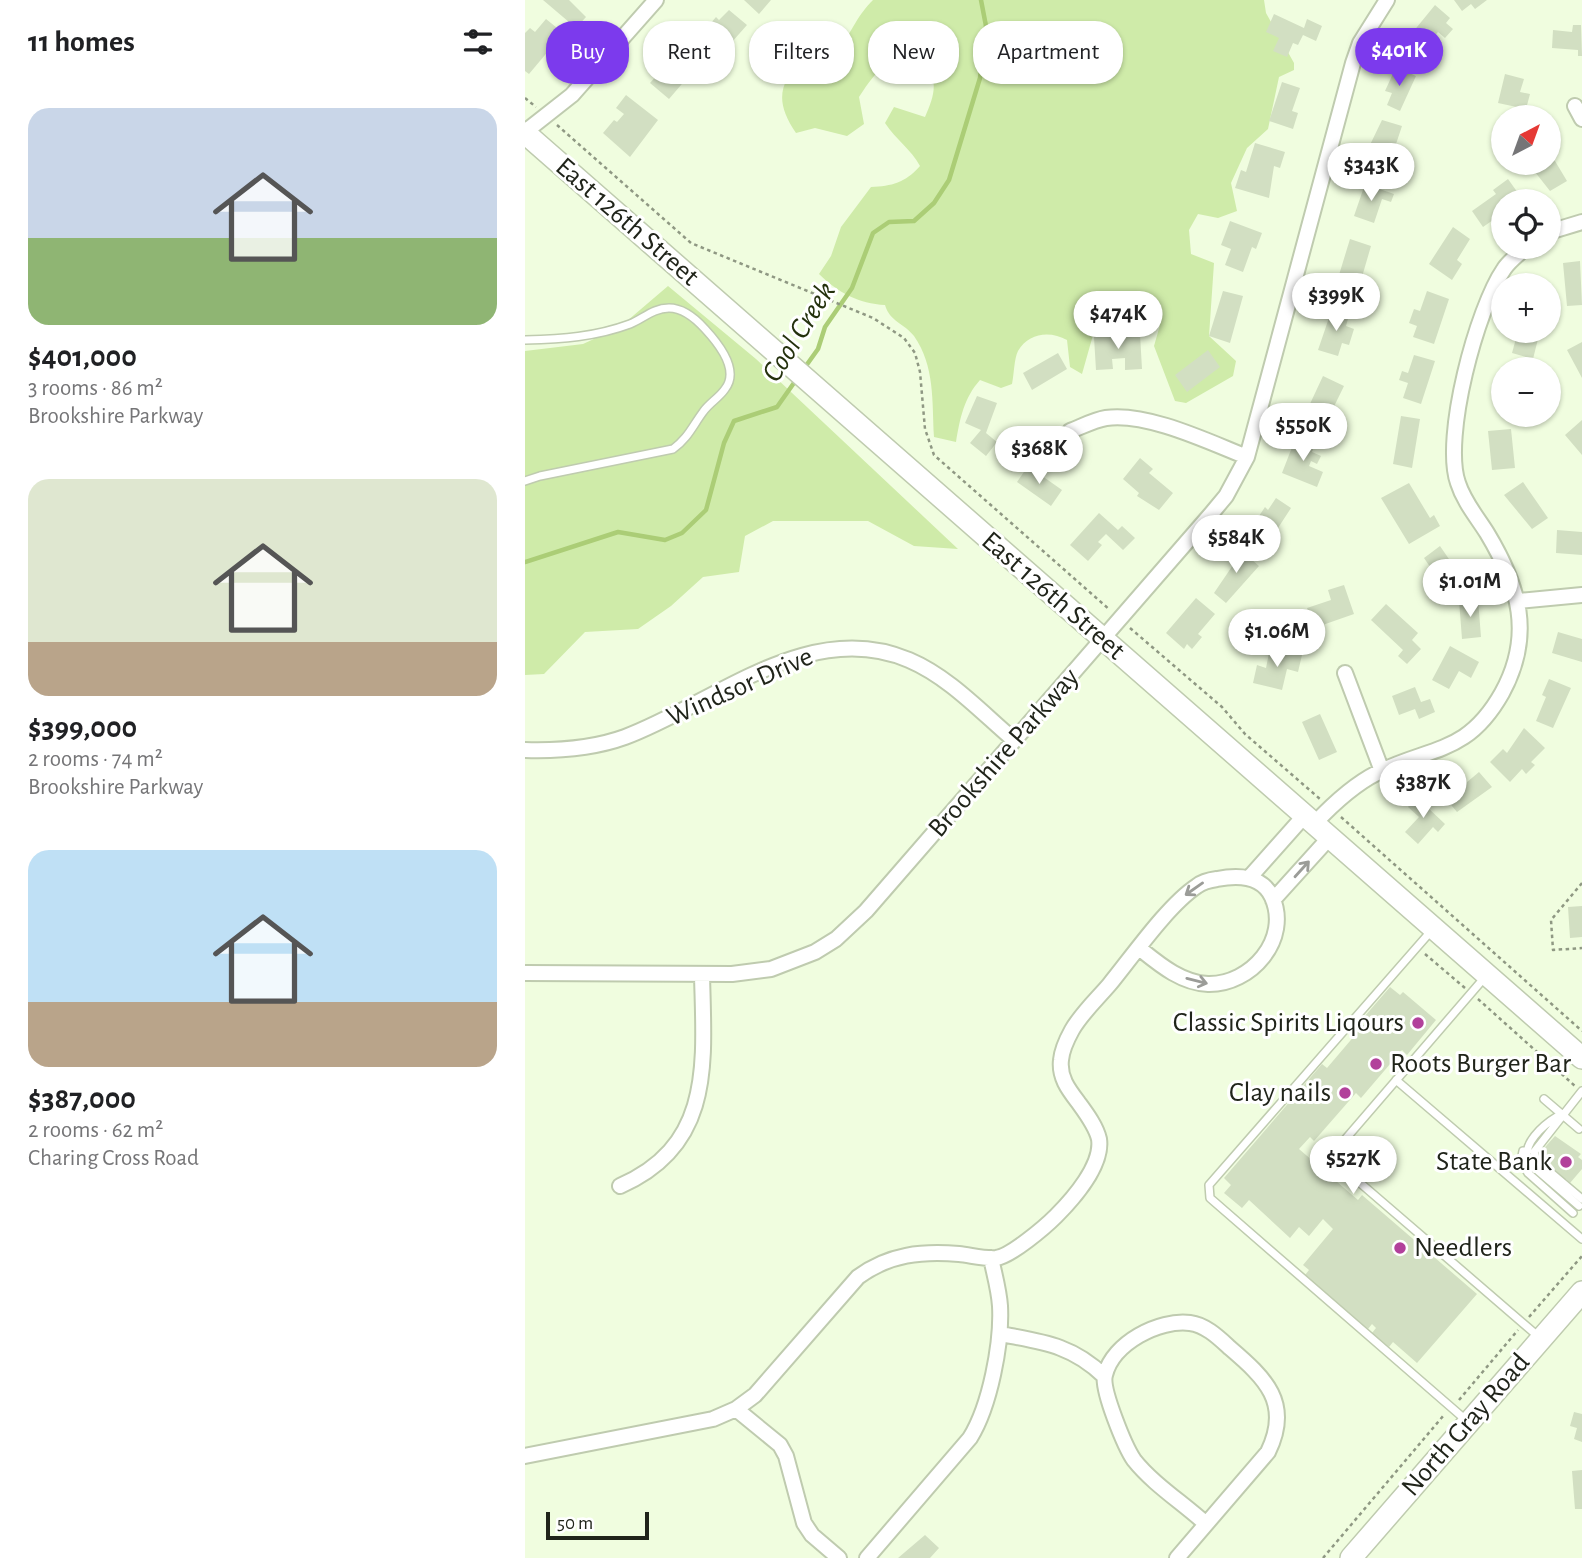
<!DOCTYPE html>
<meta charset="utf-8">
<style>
:root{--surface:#fff;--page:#f6f6f6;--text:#202124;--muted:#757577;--accent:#7c3aed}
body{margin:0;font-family:"Alegreya Sans",sans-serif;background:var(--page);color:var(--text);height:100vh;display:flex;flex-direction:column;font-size:26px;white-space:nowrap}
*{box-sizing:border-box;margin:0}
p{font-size:23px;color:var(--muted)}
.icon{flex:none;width:38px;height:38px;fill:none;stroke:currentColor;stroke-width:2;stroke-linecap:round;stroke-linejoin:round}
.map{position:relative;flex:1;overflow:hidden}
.sheet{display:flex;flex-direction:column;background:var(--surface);width:525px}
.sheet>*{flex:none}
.guide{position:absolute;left:21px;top:21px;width:665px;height:63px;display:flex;gap:14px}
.needle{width:46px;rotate:41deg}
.tools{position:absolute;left:966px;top:105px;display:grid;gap:14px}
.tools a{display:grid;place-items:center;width:70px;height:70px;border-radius:50%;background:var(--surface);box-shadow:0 2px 5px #0004;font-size:35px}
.scale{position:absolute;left:21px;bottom:18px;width:103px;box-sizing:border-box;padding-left:7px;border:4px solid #20241a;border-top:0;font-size:19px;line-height:24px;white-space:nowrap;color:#20241a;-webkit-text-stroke:5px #fff;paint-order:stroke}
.price{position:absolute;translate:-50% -60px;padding:0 16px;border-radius:24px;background:#fff;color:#222;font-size:23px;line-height:46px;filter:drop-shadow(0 2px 4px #0008)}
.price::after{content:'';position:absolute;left:50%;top:42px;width:21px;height:16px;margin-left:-10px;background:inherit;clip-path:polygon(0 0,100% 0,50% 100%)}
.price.active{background:var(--accent);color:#fff}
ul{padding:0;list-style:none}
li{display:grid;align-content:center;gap:14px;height:371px;padding:0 28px}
li span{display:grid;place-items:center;height:217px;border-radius:21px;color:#555}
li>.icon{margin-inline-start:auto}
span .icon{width:126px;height:126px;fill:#fffc;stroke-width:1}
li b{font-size:30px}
h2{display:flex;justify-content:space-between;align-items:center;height:84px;padding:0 28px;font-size:30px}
.pill{padding:0 24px;border-radius:28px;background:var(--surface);box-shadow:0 2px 5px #0004;font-size:24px;line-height:63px}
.pill.active{background:var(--accent);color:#fff}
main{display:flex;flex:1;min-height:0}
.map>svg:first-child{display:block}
.green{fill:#cfeba9}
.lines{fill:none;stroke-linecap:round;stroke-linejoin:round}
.stream{stroke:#abcd76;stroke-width:4.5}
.building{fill:#d2dfc2}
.lane-casing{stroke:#bfcbaf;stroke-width:10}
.street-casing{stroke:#bfcbaf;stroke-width:18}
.secondary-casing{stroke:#bfcbaf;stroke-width:24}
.path{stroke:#8f9883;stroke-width:2.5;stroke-dasharray:3.5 3.5;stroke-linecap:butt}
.lane{stroke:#fff;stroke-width:7}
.street{stroke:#fff;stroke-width:14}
.secondary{stroke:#fff;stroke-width:21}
.oneway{stroke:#9b9c98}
.poi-dot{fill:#b2409b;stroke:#fff;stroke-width:2.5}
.labels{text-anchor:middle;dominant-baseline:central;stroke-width:6;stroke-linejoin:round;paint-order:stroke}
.street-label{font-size:28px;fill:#20241a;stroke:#fff}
.poi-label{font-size:28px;fill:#20241a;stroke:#fff;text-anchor:end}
.water-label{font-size:30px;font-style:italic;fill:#24310d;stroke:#fff}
</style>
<main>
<section class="sheet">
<h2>11 homes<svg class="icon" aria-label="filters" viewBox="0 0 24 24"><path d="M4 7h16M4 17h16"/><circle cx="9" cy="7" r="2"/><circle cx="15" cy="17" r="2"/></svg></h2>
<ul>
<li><span style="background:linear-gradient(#c9d6e8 60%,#8fb573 0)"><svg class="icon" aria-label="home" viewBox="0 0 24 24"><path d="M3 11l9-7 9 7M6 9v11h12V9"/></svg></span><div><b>$401,000</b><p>3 rooms · 86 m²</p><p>Brookshire Parkway</p></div></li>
<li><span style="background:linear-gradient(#dfe7d0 75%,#b9a48a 0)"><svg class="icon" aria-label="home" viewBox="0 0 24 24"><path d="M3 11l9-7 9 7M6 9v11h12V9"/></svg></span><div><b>$399,000</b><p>2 rooms · 74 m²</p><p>Brookshire Parkway</p></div></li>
<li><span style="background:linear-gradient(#bfe0f5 70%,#b9a48a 0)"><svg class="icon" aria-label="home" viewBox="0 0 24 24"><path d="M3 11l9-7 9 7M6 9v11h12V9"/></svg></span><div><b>$387,000</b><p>2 rooms · 62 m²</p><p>Charing Cross Road</p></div></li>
</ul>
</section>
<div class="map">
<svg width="1057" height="1558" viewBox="0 0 1057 1558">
<rect width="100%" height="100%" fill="#f0fddf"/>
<path class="green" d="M348,0h391l2,13 28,50v7l-15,7 -11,52 -21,19 -16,35 6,28 -19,7 -20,-4 -9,16 2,24 23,9 -5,73 27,25 -3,15 -47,27 -11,-2 -21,-55 6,-21 -20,-15 -30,9 -15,9 -13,46 -12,-7 -3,-27c-16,-9 -38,-8 -49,11 -4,8 -4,24 -6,33l-11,4 -21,-8c-16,18 -20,38 -24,62l-22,-5c-2,-36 1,-71 -20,-101 -10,-13 -24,-14 -29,-31 -26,-1 -48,-13 -66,-31l12,-18 10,-29 30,-40c21,-1 34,-4 49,-21 -9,-17 -24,-26 -35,-43l9,-16 31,10c10,-23 15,-39 -5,-58 -36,2 -41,8 -61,38l5,27 -17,12 -32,-8 -19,5c-21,-31 -18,-50 8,-75 50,-5 39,-28 69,-58z
M143,286l88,73 202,190 -44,-3 -46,-25h-95l-28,15 -6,36 -36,5 -32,29 -33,23 -53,3 -41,42 -19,1v-324l58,-7 37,-17z"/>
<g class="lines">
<path class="stream" d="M278,370l15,-21 7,-22 27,-39 21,-55 16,-11 25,-1 20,-18 15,-23 31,-102 6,-52 -5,-26
M0,562l93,-30 47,8 17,-7 24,-23 18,-67 10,-22 43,-14 19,-27"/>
</g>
<path class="building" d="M18,0h26l17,17 -10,11z
M219,0h27l-12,14z
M929,0h33l-12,9 -4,-5 -9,7z
M910,5l15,13 -4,5 7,6 -8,9 -7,-6 -16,19 -14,-13z
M204,10l18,15 -23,26 -3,-3 -9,11 -27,-23 11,-12 8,7 12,-14 3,3z
M749,14l30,14 3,-9 15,7 -6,15 -13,-6 -5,10 -5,-2 -6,14 -14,-6 6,-13 -13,-6z
M21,19l21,17 -13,16 -4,-3 -21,25 -4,-3v-38l5,-5 5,4z
M1048,25h8l1,31h-4v-6l-26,-2 1,-18 19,2z
M154,47l15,13 -12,13 5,5 -18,21 -19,-16 8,-9 -5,-4z
M871,67l20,9 -16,35 -13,-6 5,-12 -7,-2z
M980,74l19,5 -4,13 10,2 -4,15 -28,-6z
M757,82l18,6 -8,23 6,2 -5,16 -24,-8z
M101,95l32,25 -28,37 -27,-24 11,-13 3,2 7,-8 -8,-6z
M857,120l20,6 -14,42 -17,-5 3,-12 -6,-2z
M730,143l30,9 -5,16 -6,-2 -5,32 -34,-10 6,-18 5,2z
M1024,151l18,30 -17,10 -15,-19 3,-2 -4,-7h15z
M983,179l10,14 -15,8v12l-20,14 -11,-16 24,-17 -3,-4z
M840,184l29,10 -3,8 -9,-3 -8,24 -20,-7z
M705,221l32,12 -6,16 -4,-2 -9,25 -18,-7 6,-16 -10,-4z
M928,227l17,12 -13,21 5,4 -10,16 -23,-16z
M825,239l21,7 -14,48 -22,-6z
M1055,261l2,44 -15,1 -4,-43z
M698,291l20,5 -13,47 -21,-7z
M902,291l22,8 -15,45 -21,-7 4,-11 -8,-3 5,-14 6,2z
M807,309l17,6 -3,11 8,3 -5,16 -7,-2 -4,13 -20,-6z
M993,331h22l-7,28 -21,-6z
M615,334l2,35 -17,1v-12l-13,1 1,10 -17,1 -2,-33z
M1057,342v36l-15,-28z
M683,350l12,17 -33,25 -12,-17z
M533,353l9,16 -35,21 -9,-17z
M889,355l21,6 -14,43 -18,-6 5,-15 -9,-3 3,-9 6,2z
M798,376l21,10 -22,45 -20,-10z
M978,388v25l-7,-3z
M452,396l20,7 -11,30 11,9 -11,14 -16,-13 11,-13 -16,-7z
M876,416l19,3 -8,49 -19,-4z
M1057,420v35l-17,-20z
M986,429l4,39 -23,2 -4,-39z
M771,437l19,7 -3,8 9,4 -4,8 -6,-3 -2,5 14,6 -6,15 -35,-14z
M615,458l13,11 -4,4 24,20 -14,17 -22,-14 2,-3 -16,-14z
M503,466l34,24 -11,16 -34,-24z
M998,482l25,36 -16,11 -28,-34z
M884,483l21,35 4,-3 6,11 -31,18 -28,-46z
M751,498l15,10 -26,40 -15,-10 9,-14 -4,-2 10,-15 3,3z
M574,513l19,17 4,-4 13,12 -12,12 -17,-16 -8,8 4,3 -14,16 -18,-16z
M1032,530l25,2v23l-26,-2z
M915,546l24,35 -17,11 -23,-34z
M712,547l22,19 -33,37 -12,-10 19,-28 -6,-6z
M819,585l10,29 -40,14 -7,-20 24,-8 -3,-10z
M671,598l19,16 -17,20 4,3 -10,12 -5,-5 -3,5 -18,-16z
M953,599l3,38 -19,2 -3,-39z
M861,604l32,29 -6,7 9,9 -14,15 -9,-8 5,-6 -32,-30z
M1033,632l24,7v23l-30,-9z
M925,646l29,16 -8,16 -12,-7 -10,18 -17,-9z
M745,648l32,7 -4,17 -11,-3 -5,21 -29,-7 4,-18 9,3z
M1024,679l22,9 -18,40 -17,-7 10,-24 -4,-2z
M890,687l6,15 9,-3 5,13 -16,7 -4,-10 -16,6 -7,-19z
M795,714l17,38 -18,8 -17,-38z
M999,728l21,20 -14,14 4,3 -9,9 -4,-5 -12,13 -20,-20 13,-13 4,4z
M954,772l13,15 -35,25 -15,-18 13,-11 5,5z
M894,794l10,9 -3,3 19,18 -7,8 -5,-5 -15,17 -13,-12 14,-15 -11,-10z
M1057,906v31l-12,1 -2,-31z
M865,987l10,8 3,-3 33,28 -29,35 -5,-5 -41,48 -5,-5 -42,48 -4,-4 -11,12 59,51 4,-5 115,99 -60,69 -24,-21 -4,5 -17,-14 4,-5 -4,-4 -4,5 -63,-54 4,-5 -6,-5 30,-36 -10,-10 -14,17 -10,-9 -9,11 -41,-38 -7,8 -18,-15 7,-8 -7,-7 98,-114 5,4 40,-47 -3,-4z
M1030,1136l26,18 -3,3 4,3v9l-12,14 -4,-4 -14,16 -11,-10 14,-15 -17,-15z
M1049,1412l8,2v28l-8,-3 3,-11 -7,-2z
M1057,1470v39h-7l-3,-38z
M400,1535l14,13 -9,10h-32z"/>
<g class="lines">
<g class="lane-casing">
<path id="lane" d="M0,340c37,-1 70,-3 105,-16 13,-5 23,-16 39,-16 14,0 27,11 36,21 13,14 35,41 20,60 -6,9 -16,14 -22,23 -11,15 -15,26 -30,37l-133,27 -15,5
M907,930l-223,255 1,13 257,223
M960,977l-155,180 209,180
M871,1080l186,159
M1057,1091l-48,61 3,9 45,38
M1019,1099l35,30
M1033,1116c-15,9 -38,29 -29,47l50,43
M998,1151l-2,10 7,12 45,40"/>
</g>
<g class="street-casing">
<path id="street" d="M1050,106l7,13
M0,132l47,-37 84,-95
M1024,232l33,-10
M545,431c11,-4 24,-11 36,-13 41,-6 103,24 141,39
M993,601l64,-6
M820,673l37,98
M0,750c34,1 67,-1 100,-13 89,-33 184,-120 284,-77 40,17 72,52 105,80
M790,823c18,-19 38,-38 62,-50 54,-27 90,-18 125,-80 32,-58 17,-107 -15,-160 -10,-16 -23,-31 -29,-50 -16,-45 19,-175 46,-214 5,-8 15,-15 22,-22
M724,878l56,-63
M748,900l57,-63
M0,973l207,1 39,-5 44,-17 21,-13 30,-28 345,-397 15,-18 21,-39 106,-394 7,-20 27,-43
M95,1186c94,-41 84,-124 82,-211
M475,1334c43,8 72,11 104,42
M211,1409l44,36 6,11 18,67 8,12 27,23
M0,1456l188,-37 23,-10 19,-14 103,-118c31,-23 64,-26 101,-23 11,1 25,5 37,4 15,-2 49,-31 60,-42 17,-17 47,-51 43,-77 -3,-13 -13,-26 -21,-37 -10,-13 -19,-25 -17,-42 1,-11 6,-21 11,-30 9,-16 25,-31 37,-45 23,-28 59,-80 88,-99 5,-4 13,-6 20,-7 20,-4 45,-4 55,18 19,42 -21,88 -64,87 -27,-1 -49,-20 -69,-36
M342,1558l103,-120c20,-32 32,-95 30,-132 -1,-16 -6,-33 -9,-48
M652,1558l91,-106c24,-49 -3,-74 -38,-104 -11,-10 -24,-23 -40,-25 -31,-4 -77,20 -85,52 -4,14 20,72 29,85 19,24 49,43 72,64"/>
</g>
<g class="secondary-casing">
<path id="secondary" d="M0,133l1057,925
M826,1558l231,-266"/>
</g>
<path class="path" d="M0,98l11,9
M32,125l134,118 182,75 31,20 11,15 5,19 5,57 9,26 176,155
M605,628l92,79 23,27 75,65
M816,817l241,214
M1057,883l-31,37 2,30 29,-2
M900,954l40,34
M953,999l97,87
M1004,1317l53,-61
M934,1400l59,-70
M798,1558l121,-143"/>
<use href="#lane" class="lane"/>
<use href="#street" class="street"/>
<use href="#secondary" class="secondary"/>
</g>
<defs><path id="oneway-shaft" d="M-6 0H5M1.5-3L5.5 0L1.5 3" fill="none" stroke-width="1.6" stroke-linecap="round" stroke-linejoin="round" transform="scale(1.75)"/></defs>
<g class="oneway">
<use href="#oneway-shaft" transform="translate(777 869) rotate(-48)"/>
<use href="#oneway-shaft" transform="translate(669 889) rotate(145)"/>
<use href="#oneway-shaft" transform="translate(672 981) rotate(14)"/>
</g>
<g class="poi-dot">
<circle cx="893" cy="1023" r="7"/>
<circle cx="851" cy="1064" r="7"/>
<circle cx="820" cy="1093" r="7"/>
<circle cx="1041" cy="1162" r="7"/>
<circle cx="875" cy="1248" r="7"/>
</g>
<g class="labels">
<g class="street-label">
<text transform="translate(102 222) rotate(41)">East 126th Street</text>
<text transform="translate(528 596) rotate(41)">East 126th Street</text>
<text transform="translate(215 687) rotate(-24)">Windsor Drive</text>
<text transform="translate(479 753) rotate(-49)">Brookshire Parkway</text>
<text transform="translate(941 1425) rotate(-49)">North Gray Road</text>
</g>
<g class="poi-label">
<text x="879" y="1023">Classic Spirits Liqours</text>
<text x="865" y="1064" text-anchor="start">Roots Burger Bar</text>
<text x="806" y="1093">Clay nails</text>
<text x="1027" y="1162">State Bank</text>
<text x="889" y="1248" text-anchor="start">Needlers</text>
</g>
<g class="water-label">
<text transform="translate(274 332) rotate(-58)">Cool Creek</text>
</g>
</g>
</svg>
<div class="tools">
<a><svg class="needle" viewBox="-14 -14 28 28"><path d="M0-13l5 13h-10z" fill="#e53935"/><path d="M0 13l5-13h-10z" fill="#757577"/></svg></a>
<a><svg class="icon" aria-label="locate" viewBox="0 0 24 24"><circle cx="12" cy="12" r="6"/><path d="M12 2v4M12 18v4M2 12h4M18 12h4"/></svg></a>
<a>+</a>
<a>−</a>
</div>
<div class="scale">50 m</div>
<b class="price active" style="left:874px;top:88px">$401K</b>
<b class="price" style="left:846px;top:203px">$343K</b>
<b class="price" style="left:811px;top:333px">$399K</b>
<b class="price" style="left:593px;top:351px">$474K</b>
<b class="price" style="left:778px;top:463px">$550K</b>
<b class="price" style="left:514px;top:486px">$368K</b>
<b class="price" style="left:711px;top:575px">$584K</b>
<b class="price" style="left:945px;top:619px">$1.01M</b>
<b class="price" style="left:752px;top:669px">$1.06M</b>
<b class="price" style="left:898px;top:820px">$387K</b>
<b class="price" style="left:828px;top:1196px">$527K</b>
<div class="guide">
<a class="pill active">Buy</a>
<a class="pill">Rent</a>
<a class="pill">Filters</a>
<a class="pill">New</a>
<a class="pill">Apartment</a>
</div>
</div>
</main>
